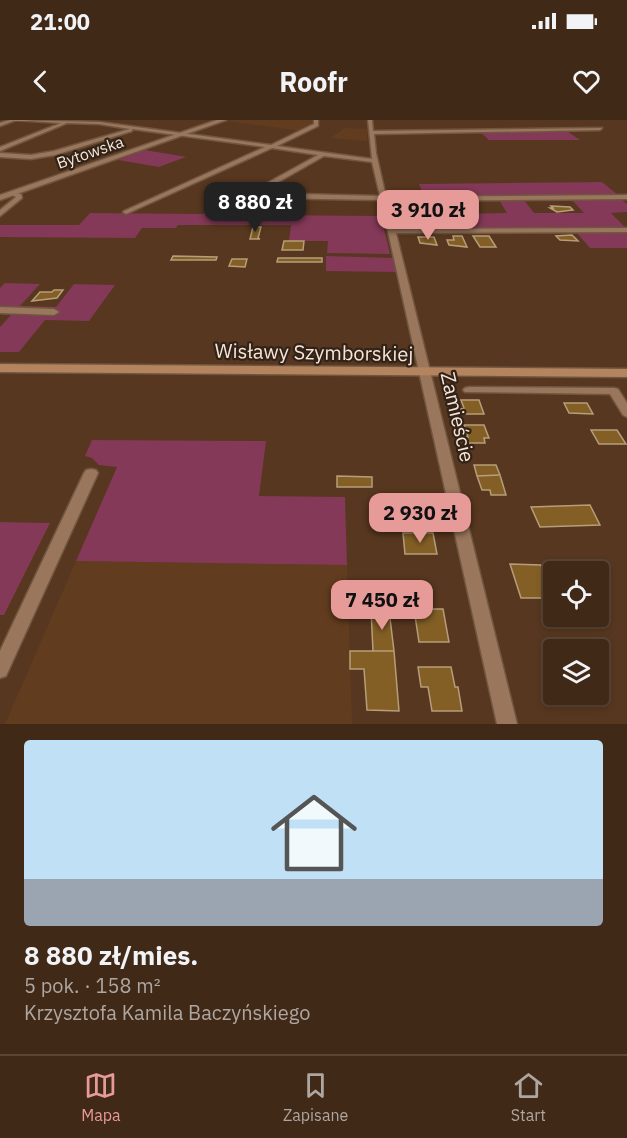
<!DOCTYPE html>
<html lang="pl">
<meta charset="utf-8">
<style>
:root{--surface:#412917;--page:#4c3524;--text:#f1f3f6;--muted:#aea6a1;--line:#5a4536;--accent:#e69b98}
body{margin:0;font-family:"IBM Plex Sans",sans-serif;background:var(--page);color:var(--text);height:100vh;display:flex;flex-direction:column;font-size:22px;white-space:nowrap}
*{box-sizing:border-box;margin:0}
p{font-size:20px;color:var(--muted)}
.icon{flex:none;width:33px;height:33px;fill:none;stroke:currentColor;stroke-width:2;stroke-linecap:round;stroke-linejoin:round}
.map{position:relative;height:604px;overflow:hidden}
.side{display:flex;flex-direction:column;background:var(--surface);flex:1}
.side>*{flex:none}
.buttons{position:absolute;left:543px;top:441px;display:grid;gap:12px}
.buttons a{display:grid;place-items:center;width:66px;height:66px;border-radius:6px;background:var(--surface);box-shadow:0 3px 9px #0003,0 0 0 2px var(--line);font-size:30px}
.price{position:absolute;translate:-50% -51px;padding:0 14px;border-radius:12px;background:var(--accent);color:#111;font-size:20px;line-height:39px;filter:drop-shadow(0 2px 3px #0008)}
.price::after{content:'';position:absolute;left:50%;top:36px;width:18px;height:14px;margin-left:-9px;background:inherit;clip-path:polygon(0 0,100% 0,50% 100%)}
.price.on{background:#222;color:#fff}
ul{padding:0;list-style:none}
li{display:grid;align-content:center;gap:12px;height:318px;padding:0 24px}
li span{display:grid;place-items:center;height:186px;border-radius:6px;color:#555}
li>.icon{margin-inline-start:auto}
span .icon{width:108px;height:108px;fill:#fffc;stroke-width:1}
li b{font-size:26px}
.status{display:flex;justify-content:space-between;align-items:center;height:42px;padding:0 30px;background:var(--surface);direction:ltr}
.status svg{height:16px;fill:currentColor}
header{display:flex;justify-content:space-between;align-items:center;height:78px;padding:0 24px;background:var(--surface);font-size:27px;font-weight:700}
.tabs{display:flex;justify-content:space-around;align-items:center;height:84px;border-top:2px solid var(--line);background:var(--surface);font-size:16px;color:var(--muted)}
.tabs a{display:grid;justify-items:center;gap:3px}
.tabs .on{color:var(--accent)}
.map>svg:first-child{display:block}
.built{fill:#623c1f}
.green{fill:#833957}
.building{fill:#835f25;stroke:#b79e7a;stroke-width:1.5}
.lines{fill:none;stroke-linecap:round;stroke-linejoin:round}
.minor-casing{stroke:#705640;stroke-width:3}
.tertiary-casing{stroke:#705640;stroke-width:3}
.secondary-casing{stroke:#705640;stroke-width:3}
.minor{fill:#99765c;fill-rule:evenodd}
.tertiary{fill:#99765c;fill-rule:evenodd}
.secondary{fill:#b4845f;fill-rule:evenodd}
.labels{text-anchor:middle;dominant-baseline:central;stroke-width:4.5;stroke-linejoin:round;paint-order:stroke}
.far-street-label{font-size:16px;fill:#f9e5d7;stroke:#312318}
.street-label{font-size:20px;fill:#f9e5d7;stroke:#312318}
</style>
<div class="status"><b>21:00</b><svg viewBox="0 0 49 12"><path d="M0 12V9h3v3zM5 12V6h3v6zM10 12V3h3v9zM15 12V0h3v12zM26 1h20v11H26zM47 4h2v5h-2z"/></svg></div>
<header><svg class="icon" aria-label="back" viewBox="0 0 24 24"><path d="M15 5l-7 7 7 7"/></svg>Roofr<svg class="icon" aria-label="heart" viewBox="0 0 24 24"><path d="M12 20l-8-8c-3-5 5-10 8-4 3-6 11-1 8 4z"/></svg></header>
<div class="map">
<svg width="627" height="604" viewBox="0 0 627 604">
<rect width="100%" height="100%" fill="#57371f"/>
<path class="built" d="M230,0h82l1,4 -11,7 -76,-10z
M345,8l22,1v12l-37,-3z
M76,441l271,4 5,159h-347z"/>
<path class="green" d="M567,11l13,9h-91l-9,-8z
M145,30l36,6 5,1 -27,10 -41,-7z
M602,62l16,13 -194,2 -5,-13z
M244,73l10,6 -5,16 132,1 9,38 -63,-1 1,-12h-39l2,-16h-113l-2,3h-34l-7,10 -135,-1v-12h79l11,-12 113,1z
M499,80h25l10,13h50l-12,-13h50l5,4v8l-16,1 14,14 -161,1 -7,-14 50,-1z
M627,111v17h-37l-14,-16z
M326,136l68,2 2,14 -70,-1z
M5,163l35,1 -20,22 36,1 18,-23 41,1 -26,36 -44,-1 -26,32h-19v-25l11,-12 -11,-1v-26z
M92,320l174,1 -7,55 86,1 2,68 -271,-4 41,-94 -18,-2 -7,-7 -7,-2z
M0,402l50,1 -46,92h-4z"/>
<path class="building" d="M551,86l19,1 3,3 -16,2 -7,-4h3z
M438,98h11l6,7h-14z
M253,107h8l-3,11 2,1h-10z
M572,115l6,6 -18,-1 -4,-4z
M453,116h9l5,11 -18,-2 -2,-5h7z
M473,116h16l7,11h-16z
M418,117h16l3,8 -17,-2z
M284,121h20l-1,9h-21z
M173,136l44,1 -1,3h-45z
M278,138h44v4h-45z
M232,139h15l-2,8 -16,-1z
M54,170h9l-6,8 -25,3 8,-9h12z
M461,280h18l5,14h-21l-2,-5 3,-1z
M564,283h23l6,11 -24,-1z
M464,305h20l5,13h-5l1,5h-20l-1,-6h4z
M591,310h26l9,14h-27z
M474,345h22l4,10 -23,1z
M500,355l6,20h-15l-1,-5h-8l-5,-14z
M337,356l35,1v10h-35z
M590,385l10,20 -60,2 -9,-20z
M403,413h30l4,21h-32z
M510,444l31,1 12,33h-32z
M414,489h29l6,33h-30z
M371,490h18l5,41h-21z
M350,531h44l5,60 -32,-1 -3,-41h-14z
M418,547h33l4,20h3l4,24h-30l-4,-24h-7z"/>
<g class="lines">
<g class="minor-casing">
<path id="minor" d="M10,0l89,2 172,23 43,-21v-4h4v6l-41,20 95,13 -4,-39h4l1,11 229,-3 -2,2 -226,4 2,19 10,44 241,-2v4l-240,2 7,28 233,-1v4l-231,1 121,491h-20l-116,-524 -117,-2 -13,-4v-2l67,-37 -46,-7 -146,66 -3,-2 1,-1 141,-64 -133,-18v2l-77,24 -24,4 -31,-2v-4l31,2 23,-4 76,-22 -31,-5 -32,-1 -67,28v-4l61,-24 -45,-3 -16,6v-3zM324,36l48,6 8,34 -121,-3z
M12,73l9,1 1,4 -22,18v-6l16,-13 -4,-2z
M0,187l54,2 5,3 -5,3 -54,-2z
M469,267l145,1 4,1 9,14v14l-4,-2 -13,-21 -145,-2 -2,-2 2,-2z
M91,349l5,1 2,3 -92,203 -6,2v-27l84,-178 2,-3z"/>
</g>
<g class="tertiary-casing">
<path id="tertiary" d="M217,0h9l-226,80v-5z"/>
</g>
<g class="secondary-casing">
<path id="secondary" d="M0,244l627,5v8l-627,-5z"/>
</g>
<use href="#minor" class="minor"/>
<use href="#tertiary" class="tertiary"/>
<use href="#secondary" class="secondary"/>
</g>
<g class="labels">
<g class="far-street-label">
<text transform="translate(90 32) rotate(-19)">Bytowska</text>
</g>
<g class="street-label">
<text transform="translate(314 232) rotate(1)">Wisławy Szymborskiej</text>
<text transform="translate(458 297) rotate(77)">Zamieście</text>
</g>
</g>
</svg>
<div class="buttons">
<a><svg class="icon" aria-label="locate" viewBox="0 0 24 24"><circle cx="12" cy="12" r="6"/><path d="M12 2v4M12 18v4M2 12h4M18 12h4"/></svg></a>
<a><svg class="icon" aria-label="layers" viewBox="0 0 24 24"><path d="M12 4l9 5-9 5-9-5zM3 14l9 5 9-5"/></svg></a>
</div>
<b class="price on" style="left:255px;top:113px">8 880 zł</b>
<b class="price" style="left:428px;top:121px">3 910 zł</b>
<b class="price" style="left:420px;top:424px">2 930 zł</b>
<b class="price" style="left:382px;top:511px">7 450 zł</b>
</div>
<section class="side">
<ul>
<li><span style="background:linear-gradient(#bfe0f5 75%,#9aa5b1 0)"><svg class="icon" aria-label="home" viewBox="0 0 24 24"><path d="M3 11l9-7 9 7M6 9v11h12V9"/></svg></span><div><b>8 880 zł/mies.</b><p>5 pok. · 158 m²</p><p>Krzysztofa Kamila Baczyńskiego</p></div></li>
</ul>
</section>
<nav class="tabs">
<a class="on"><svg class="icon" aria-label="map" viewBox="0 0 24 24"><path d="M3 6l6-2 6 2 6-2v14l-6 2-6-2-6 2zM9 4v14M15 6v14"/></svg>Mapa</a>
<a><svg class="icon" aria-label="saved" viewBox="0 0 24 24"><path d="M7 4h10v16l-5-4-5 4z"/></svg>Zapisane</a>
<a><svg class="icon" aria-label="home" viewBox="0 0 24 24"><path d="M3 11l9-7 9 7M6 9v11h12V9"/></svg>Start</a>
</nav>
